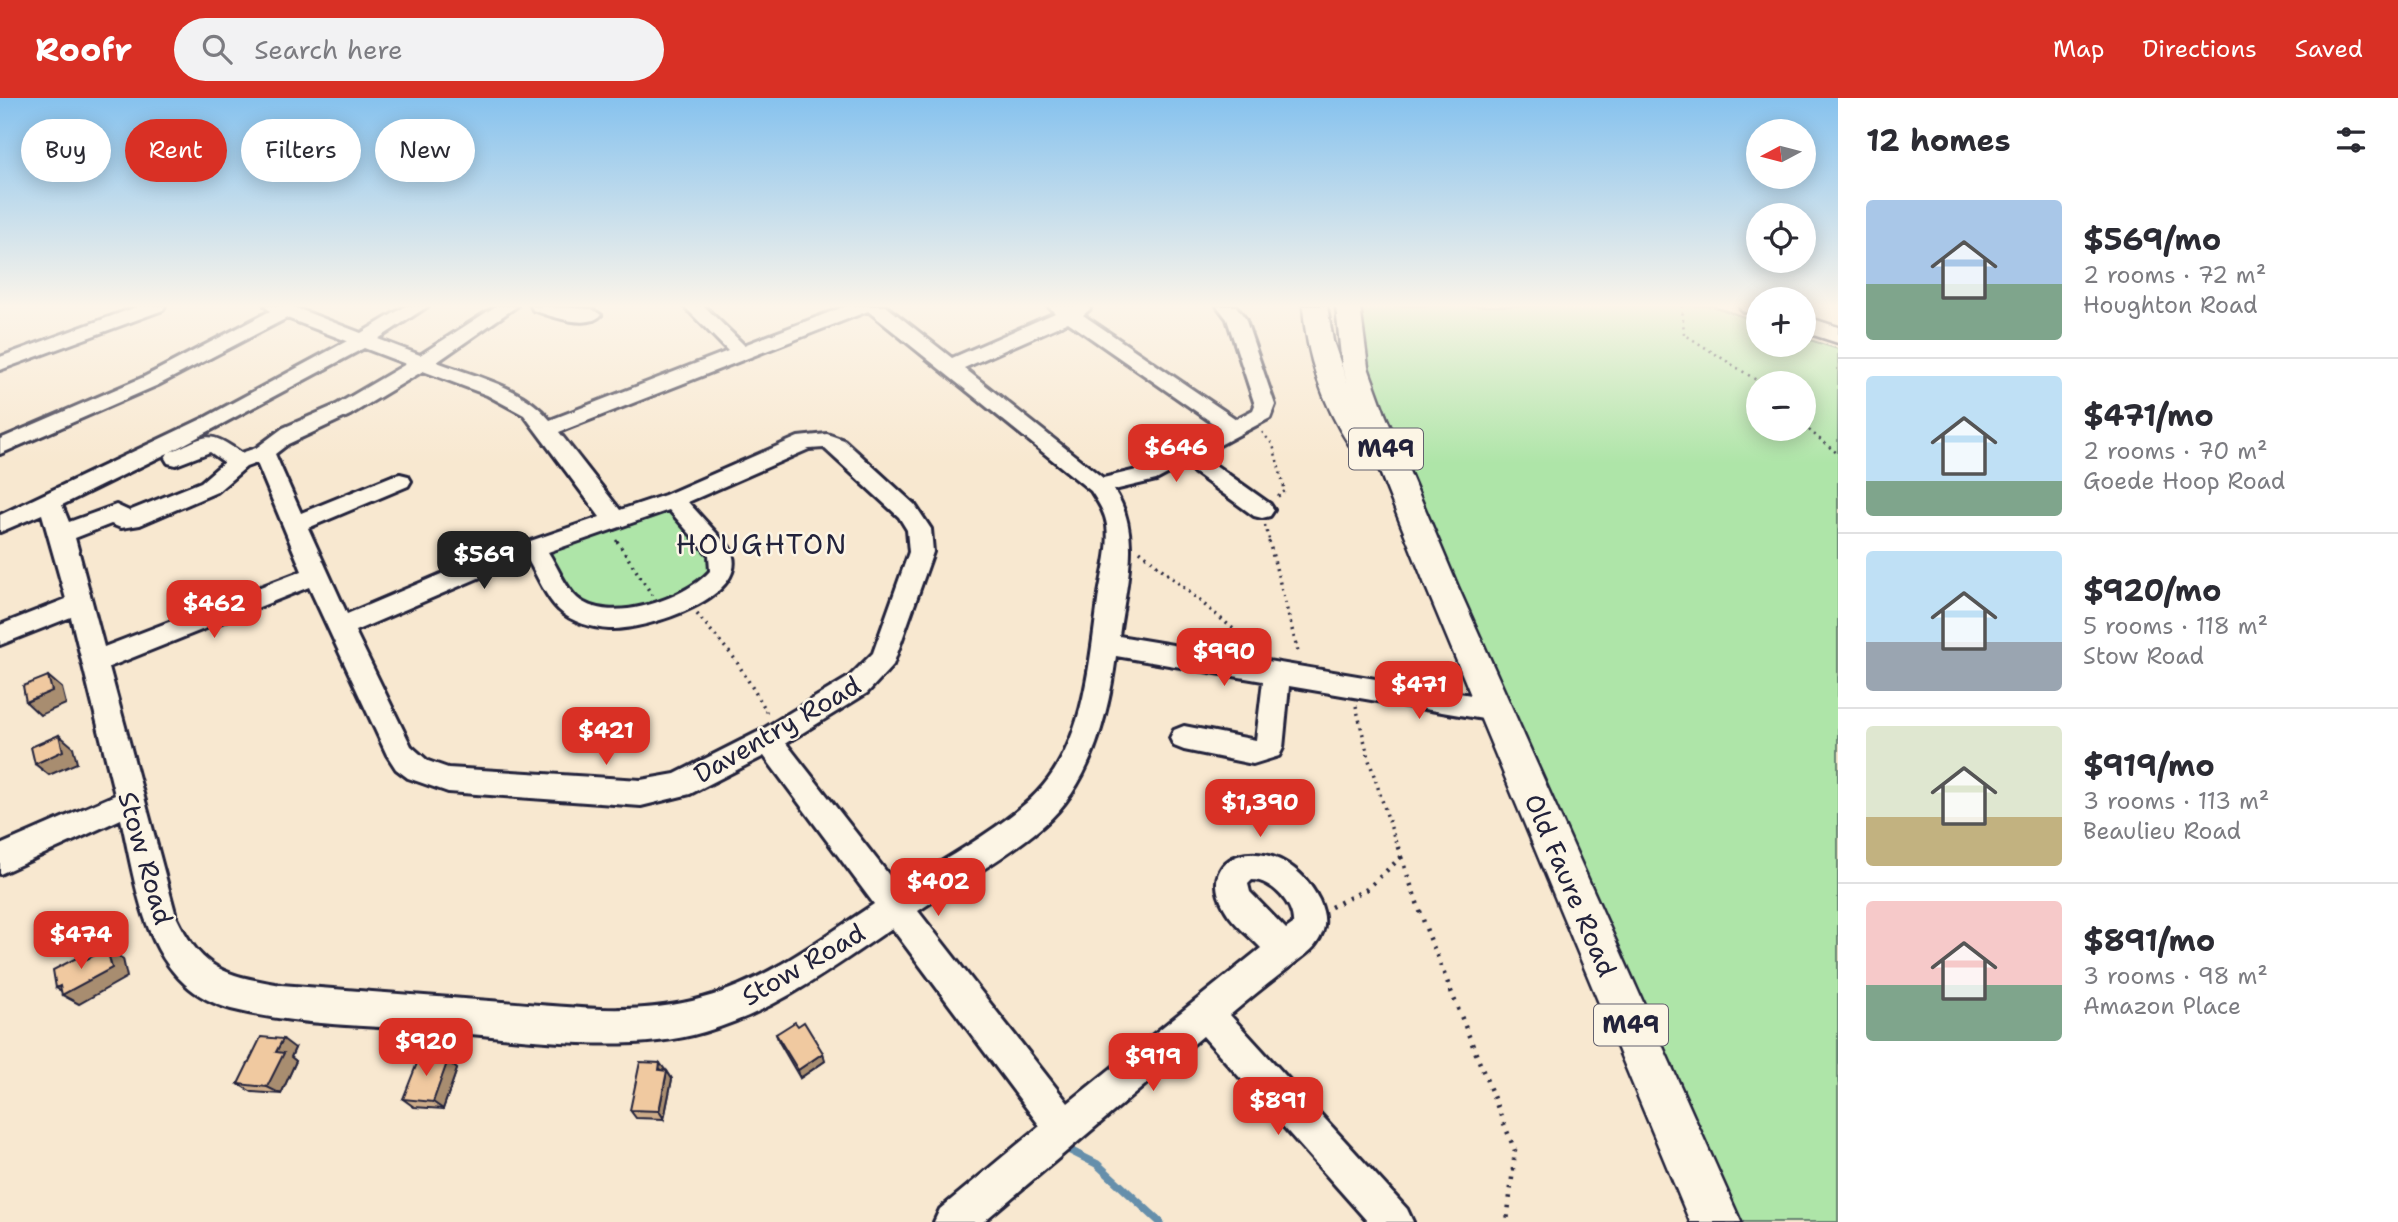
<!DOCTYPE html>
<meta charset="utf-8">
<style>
:root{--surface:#fff;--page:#f2f2f3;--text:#2b2b33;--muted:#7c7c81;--line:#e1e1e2;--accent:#d93025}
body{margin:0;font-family:"Shantell Sans",sans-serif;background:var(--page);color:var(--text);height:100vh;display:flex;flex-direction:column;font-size:26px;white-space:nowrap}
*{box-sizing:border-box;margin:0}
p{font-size:23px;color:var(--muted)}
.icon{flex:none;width:38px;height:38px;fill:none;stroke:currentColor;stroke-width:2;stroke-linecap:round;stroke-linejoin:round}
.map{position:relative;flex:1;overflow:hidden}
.drawer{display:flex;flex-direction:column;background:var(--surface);width:560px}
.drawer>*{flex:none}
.banner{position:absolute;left:21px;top:21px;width:665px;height:63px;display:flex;gap:14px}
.needle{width:46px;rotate:263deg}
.buttons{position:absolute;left:1746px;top:21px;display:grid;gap:14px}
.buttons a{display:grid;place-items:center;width:70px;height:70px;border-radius:50%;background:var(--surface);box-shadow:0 4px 18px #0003;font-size:35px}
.price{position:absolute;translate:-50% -60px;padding:0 16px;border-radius:14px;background:var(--accent);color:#fff;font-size:23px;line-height:46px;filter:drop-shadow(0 2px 4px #0008)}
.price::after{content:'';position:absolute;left:50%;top:42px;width:21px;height:16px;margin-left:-10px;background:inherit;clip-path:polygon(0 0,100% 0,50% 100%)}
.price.current{background:#222;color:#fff}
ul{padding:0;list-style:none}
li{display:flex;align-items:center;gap:21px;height:175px;padding:0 28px}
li+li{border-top:2px solid var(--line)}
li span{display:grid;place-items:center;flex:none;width:196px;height:140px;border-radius:7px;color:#555}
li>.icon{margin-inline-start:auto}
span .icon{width:84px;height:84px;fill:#fffc;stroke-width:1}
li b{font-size:30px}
h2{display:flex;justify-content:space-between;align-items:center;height:84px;padding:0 28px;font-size:30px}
.pill{padding:0 24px;border-radius:32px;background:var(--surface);box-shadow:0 4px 18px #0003;font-size:24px;line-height:63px}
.pill.current{background:var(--accent);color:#fff}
header{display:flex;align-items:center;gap:42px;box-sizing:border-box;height:98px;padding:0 35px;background:var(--accent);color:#fff}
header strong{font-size:33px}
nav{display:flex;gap:38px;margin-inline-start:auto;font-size:24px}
.search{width:490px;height:63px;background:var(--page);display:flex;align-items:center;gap:18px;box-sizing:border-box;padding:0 24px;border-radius:38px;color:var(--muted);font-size:26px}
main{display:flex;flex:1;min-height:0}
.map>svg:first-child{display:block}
.green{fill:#aee5a8;stroke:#688472;stroke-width:2;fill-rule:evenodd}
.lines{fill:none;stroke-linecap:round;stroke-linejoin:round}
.stream{stroke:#668fab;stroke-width:8}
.minor-casing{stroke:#22223b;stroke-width:6}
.major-casing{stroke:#22223b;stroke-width:5}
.path-far2{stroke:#22223b;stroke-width:2.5;stroke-dasharray:2 4.5;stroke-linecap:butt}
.path-far1{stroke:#22223b;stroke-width:3.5;stroke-dasharray:2 5;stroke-linecap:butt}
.path{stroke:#22223b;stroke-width:4.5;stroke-dasharray:2.5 7;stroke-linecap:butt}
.minor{fill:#fcf5e5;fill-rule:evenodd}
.major{fill:#fcf5e5;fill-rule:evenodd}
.wall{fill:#cead8a;stroke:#22223b;stroke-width:2}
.shaded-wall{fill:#a88d70;stroke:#22223b;stroke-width:2}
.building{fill:#f0c9a0;stroke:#22223b;stroke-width:2}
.labels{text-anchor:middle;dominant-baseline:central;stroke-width:5;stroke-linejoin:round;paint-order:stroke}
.shield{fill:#fcf5e5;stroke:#63616e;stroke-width:2}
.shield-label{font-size:24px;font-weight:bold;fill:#22223b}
.street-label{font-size:26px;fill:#22223b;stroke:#fcf5e5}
.neighbourhood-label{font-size:28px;letter-spacing:2px;fill:#22223b;stroke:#fcf5e5}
</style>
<header>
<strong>Roofr</strong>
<div class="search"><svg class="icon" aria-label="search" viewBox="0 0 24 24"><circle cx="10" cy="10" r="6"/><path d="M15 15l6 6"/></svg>Search here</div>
<nav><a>Map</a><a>Directions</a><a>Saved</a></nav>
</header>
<main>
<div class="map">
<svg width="1838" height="1124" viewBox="0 0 1838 1124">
<rect width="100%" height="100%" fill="#f8e8d0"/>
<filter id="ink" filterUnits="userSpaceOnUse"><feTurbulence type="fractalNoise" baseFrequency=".0143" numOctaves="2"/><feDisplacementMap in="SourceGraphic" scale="14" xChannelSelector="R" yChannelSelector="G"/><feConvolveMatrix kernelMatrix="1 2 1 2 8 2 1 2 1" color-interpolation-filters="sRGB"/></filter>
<g filter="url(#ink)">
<path class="green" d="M1360,208h352l47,16v23h45v-7l34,11v873h-97l-345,-776c-17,-44 -35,-92 -36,-140zM1759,285h45v46h-45z
M664,414h7l45,49 -14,24 -75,29 -50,-11 -29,-48 4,-6z"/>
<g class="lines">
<path class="stream" d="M1067,1051l30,15 63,58"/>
<g class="minor-casing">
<path id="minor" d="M139,208h26l-2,4 -163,60v-13z
M265,208h26l70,27 45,-27h22l-50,33 42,16 76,-49h21l-80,56c37,14 87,25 113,58l178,-69 -44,-45h20l40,39 102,-39h40l66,52 103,-45 -7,-7h40l2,3 -7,6 153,104 17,-9 2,-5 -28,-86 -10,-13h19l9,12 30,87 -5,13 -69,37 69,49 4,6 -4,6 -8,2 -8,-2 -70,-51 -28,15 -42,10c29,44 11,98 5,146l376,63 10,3 4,8 -4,8 -10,3 -206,-35 -6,62 -4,8 -26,8 -69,-14 -10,-4 -4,-8 4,-8 10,-4 72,14 7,-59 -147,-25c-8,60 -25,129 -73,170 -35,30 -86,59 -125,85l150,192 193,-155c-11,-12 -28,-24 -36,-39 -36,-62 59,-81 94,-9 7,16 8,29 -3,44 -5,8 -17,15 -24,21 -21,16 -42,33 -62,50l177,194 6,13h-45l-165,-186 -220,186h-49l6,-13 100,-83 -148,-198c-59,40 -118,84 -188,104 -81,24 -194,4 -279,-2 -64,-5 -131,-5 -194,-21 -15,-4 -35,-14 -46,-25 -44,-40 -51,-110 -64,-165l-121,55v-29l115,-50 -44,-178 -71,28v-20l66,-26 -24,-85 -42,18v-17l206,-98 141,-76 -60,-23 -129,67 -158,69v-15l144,-62 126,-66zM868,213l223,180c7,11 14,21 16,34 3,23 -4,46 -8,69 -9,63 -13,141 -56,192 -32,38 -101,74 -144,102l-113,-145 81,-50 26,-28 40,-113 -2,-23 -16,-24 -71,-65 -17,-6 -29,3 -133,58 -45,15 -61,-78zM1068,224l152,106 -79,41 -38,9 -139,-110zM364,250l42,16 -70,41 -53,23 -27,20 -15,5c-35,-25 -34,-16 -71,-1zM423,273l64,24 37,20 76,102 -128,44 -125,53 -39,-86 100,-42 3,-5 -3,-5 -8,-2 -8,2 -91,37 -26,-59 13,-10 62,-29zM824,350l75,69 8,13 2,22 -36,101 -24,24 -91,55 -83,42 -34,6 -193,-12 -20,-7 -17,-15 -56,-115 135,-58 38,-13c9,15 18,38 31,50 12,12 34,18 50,19 35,2 149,-33 120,-82l-41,-45 121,-53zM210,354l14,10 -23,20 -72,29 -13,-6 -47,17 -7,-17 106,-52 -3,5 3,5 8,2zM257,365l45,108 -198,76 -29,-109 36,-14 10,4 19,-3 77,-33 29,-25zM669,412l40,45 1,16c-25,28 -101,55 -133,27 -12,-11 -20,-32 -29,-46zM309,489l78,168 9,14 12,9 40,14 193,14 49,-12 74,-38 110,148c-54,35 -107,77 -171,94 -65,19 -133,9 -200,4 -74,-6 -148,-11 -222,-17 -56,-10 -79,-14 -105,-69l-67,-249zM1252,782c20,0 43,25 41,44l-7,5 -36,-37 -2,-8z
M531,208l61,3 9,6c-13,15 -51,1 -68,-5z"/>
</g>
<g class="major-casing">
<path id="major" d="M1303,208h24l6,35 15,44 -6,-18 -6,-61h24l8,61 17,47 73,173 283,635h-51l-264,-635 -56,-140 -10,2 -10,-3c-27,-41 -44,-91 -47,-140z
M1739,208h20v10l-17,-5z
M1804,218l34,11v16l-34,-11z"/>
</g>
<path class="path-far2" d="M1682,208l2,28 77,49
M1804,328l34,28
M1262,334l11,13 12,46 -10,8
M1265,427l5,18
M616,442l2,3"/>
<path class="path-far1" d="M617,443l35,54
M1269,443l30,115
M1140,453l115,96
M697,516l38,45 31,51v7
M1356,608l13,54 27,83"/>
<path class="path" d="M1401,759l26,74 88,220 -8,71
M1331,809l36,-18 34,-32 -5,-16"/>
<use href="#minor" class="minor"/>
<use href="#major" class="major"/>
</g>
<path class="wall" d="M798,928l25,27 2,8 -25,17 -21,-36 -3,-8z
M295,950l-4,9 5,4 -15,33 -29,-2 -14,-8z
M440,956l17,15 -14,40 -29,-2 -11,-8z
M665,973h2l5,8 -8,40 -28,-1 -6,-8z"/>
<path class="shaded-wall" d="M48,578l14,12 4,16 -26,11 -14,-13z
M59,637l14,12 4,16 -28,12 -14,-11z
M107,851l16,10 4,18 -48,27 -17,-9 3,-2 -9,-5z
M283,941l12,9 -4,9 5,4 -15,33 -14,-7 9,-35z
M823,955l2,8 -25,17 -2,-8z
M440,956l17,15 -14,40 -10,-7 6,-42z
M660,965l6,8 -7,-1z
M667,973l5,8 -8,40 -5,-8z"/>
<path class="building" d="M48,578l4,15 -26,11 -3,-16z
M59,637l4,16 -28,13 -4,-17z
M107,851l5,19 -50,27 -2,-9 -4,2 -3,-18 33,-17 1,6z
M795,924l3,4 6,-4 19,31 -25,17 -22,-36z
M261,939l22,2 -7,13 8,1 -17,34 -29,-3z
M421,955l19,1 -1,6h9l-15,42 -30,-3z
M640,964l20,1 -1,7 8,1 -8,40 -29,-1z"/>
</g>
<linearGradient id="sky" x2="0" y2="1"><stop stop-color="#86c2ee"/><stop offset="0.57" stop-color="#fcf5ea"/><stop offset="1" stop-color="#fcf5ea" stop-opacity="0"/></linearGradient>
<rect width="1838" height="365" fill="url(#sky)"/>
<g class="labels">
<g class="shield">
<rect x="1349" y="330.5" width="74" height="41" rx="5"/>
<rect x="1594" y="906.5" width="74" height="41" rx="5"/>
</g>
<g class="shield-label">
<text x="1386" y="351">M49</text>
<text x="1631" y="927">M49</text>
</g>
<g class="street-label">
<text transform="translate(777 631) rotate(-30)">Daventry Road</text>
<text transform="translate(146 760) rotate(74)">Stow Road</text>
<text transform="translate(1571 787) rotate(67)">Old Faure Road</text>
<text transform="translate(803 866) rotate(-30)">Stow Road</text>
</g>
<g class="neighbourhood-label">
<text x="762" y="446">HOUGHTON</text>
</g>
</g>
</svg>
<div class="buttons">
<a><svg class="needle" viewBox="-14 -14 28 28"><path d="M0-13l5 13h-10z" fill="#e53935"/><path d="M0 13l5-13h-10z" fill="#7c7c81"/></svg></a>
<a><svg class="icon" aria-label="locate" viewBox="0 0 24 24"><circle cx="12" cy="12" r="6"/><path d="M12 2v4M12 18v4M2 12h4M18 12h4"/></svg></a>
<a>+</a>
<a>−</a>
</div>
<b class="price" style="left:1176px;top:386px">$646</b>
<b class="price current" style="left:484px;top:493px">$569</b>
<b class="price" style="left:214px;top:542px">$462</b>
<b class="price" style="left:1224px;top:590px">$990</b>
<b class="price" style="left:1419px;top:623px">$471</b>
<b class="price" style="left:606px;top:669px">$421</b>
<b class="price" style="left:1260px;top:741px">$1,390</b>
<b class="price" style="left:938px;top:820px">$402</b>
<b class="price" style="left:81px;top:873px">$474</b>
<b class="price" style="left:426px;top:980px">$920</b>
<b class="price" style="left:1153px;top:995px">$919</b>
<b class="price" style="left:1278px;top:1039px">$891</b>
<div class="banner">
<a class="pill">Buy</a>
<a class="pill current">Rent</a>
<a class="pill">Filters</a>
<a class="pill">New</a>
</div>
</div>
<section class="drawer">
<h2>12 homes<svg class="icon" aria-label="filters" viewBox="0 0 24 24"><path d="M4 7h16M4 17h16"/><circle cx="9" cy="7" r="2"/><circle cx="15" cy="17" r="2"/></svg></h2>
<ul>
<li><span style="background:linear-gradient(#a9c7e8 60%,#7fa58c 0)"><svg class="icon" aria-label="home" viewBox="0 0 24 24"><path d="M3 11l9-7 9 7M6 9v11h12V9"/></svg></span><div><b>$569/mo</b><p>2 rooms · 72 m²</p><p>Houghton Road</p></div></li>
<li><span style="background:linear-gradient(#bfe0f5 75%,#7fa58c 0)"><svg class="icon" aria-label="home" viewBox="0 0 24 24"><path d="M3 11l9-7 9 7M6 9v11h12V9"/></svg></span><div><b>$471/mo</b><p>2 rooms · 70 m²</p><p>Goede Hoop Road</p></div></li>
<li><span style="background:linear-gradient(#bfe0f5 65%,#9aa5b1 0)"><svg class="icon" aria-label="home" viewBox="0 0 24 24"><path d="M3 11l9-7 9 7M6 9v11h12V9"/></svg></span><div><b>$920/mo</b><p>5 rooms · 118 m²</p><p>Stow Road</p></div></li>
<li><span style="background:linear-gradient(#dfe7d0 65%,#c2b280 0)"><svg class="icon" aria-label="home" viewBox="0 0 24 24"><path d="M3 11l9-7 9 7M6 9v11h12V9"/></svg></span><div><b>$919/mo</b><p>3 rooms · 113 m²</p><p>Beaulieu Road</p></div></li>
<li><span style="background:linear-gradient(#f6c9c9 60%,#7fa58c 0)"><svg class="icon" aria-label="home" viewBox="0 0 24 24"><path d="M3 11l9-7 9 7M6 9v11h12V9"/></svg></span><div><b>$891/mo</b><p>3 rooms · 98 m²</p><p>Amazon Place</p></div></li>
</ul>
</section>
</main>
